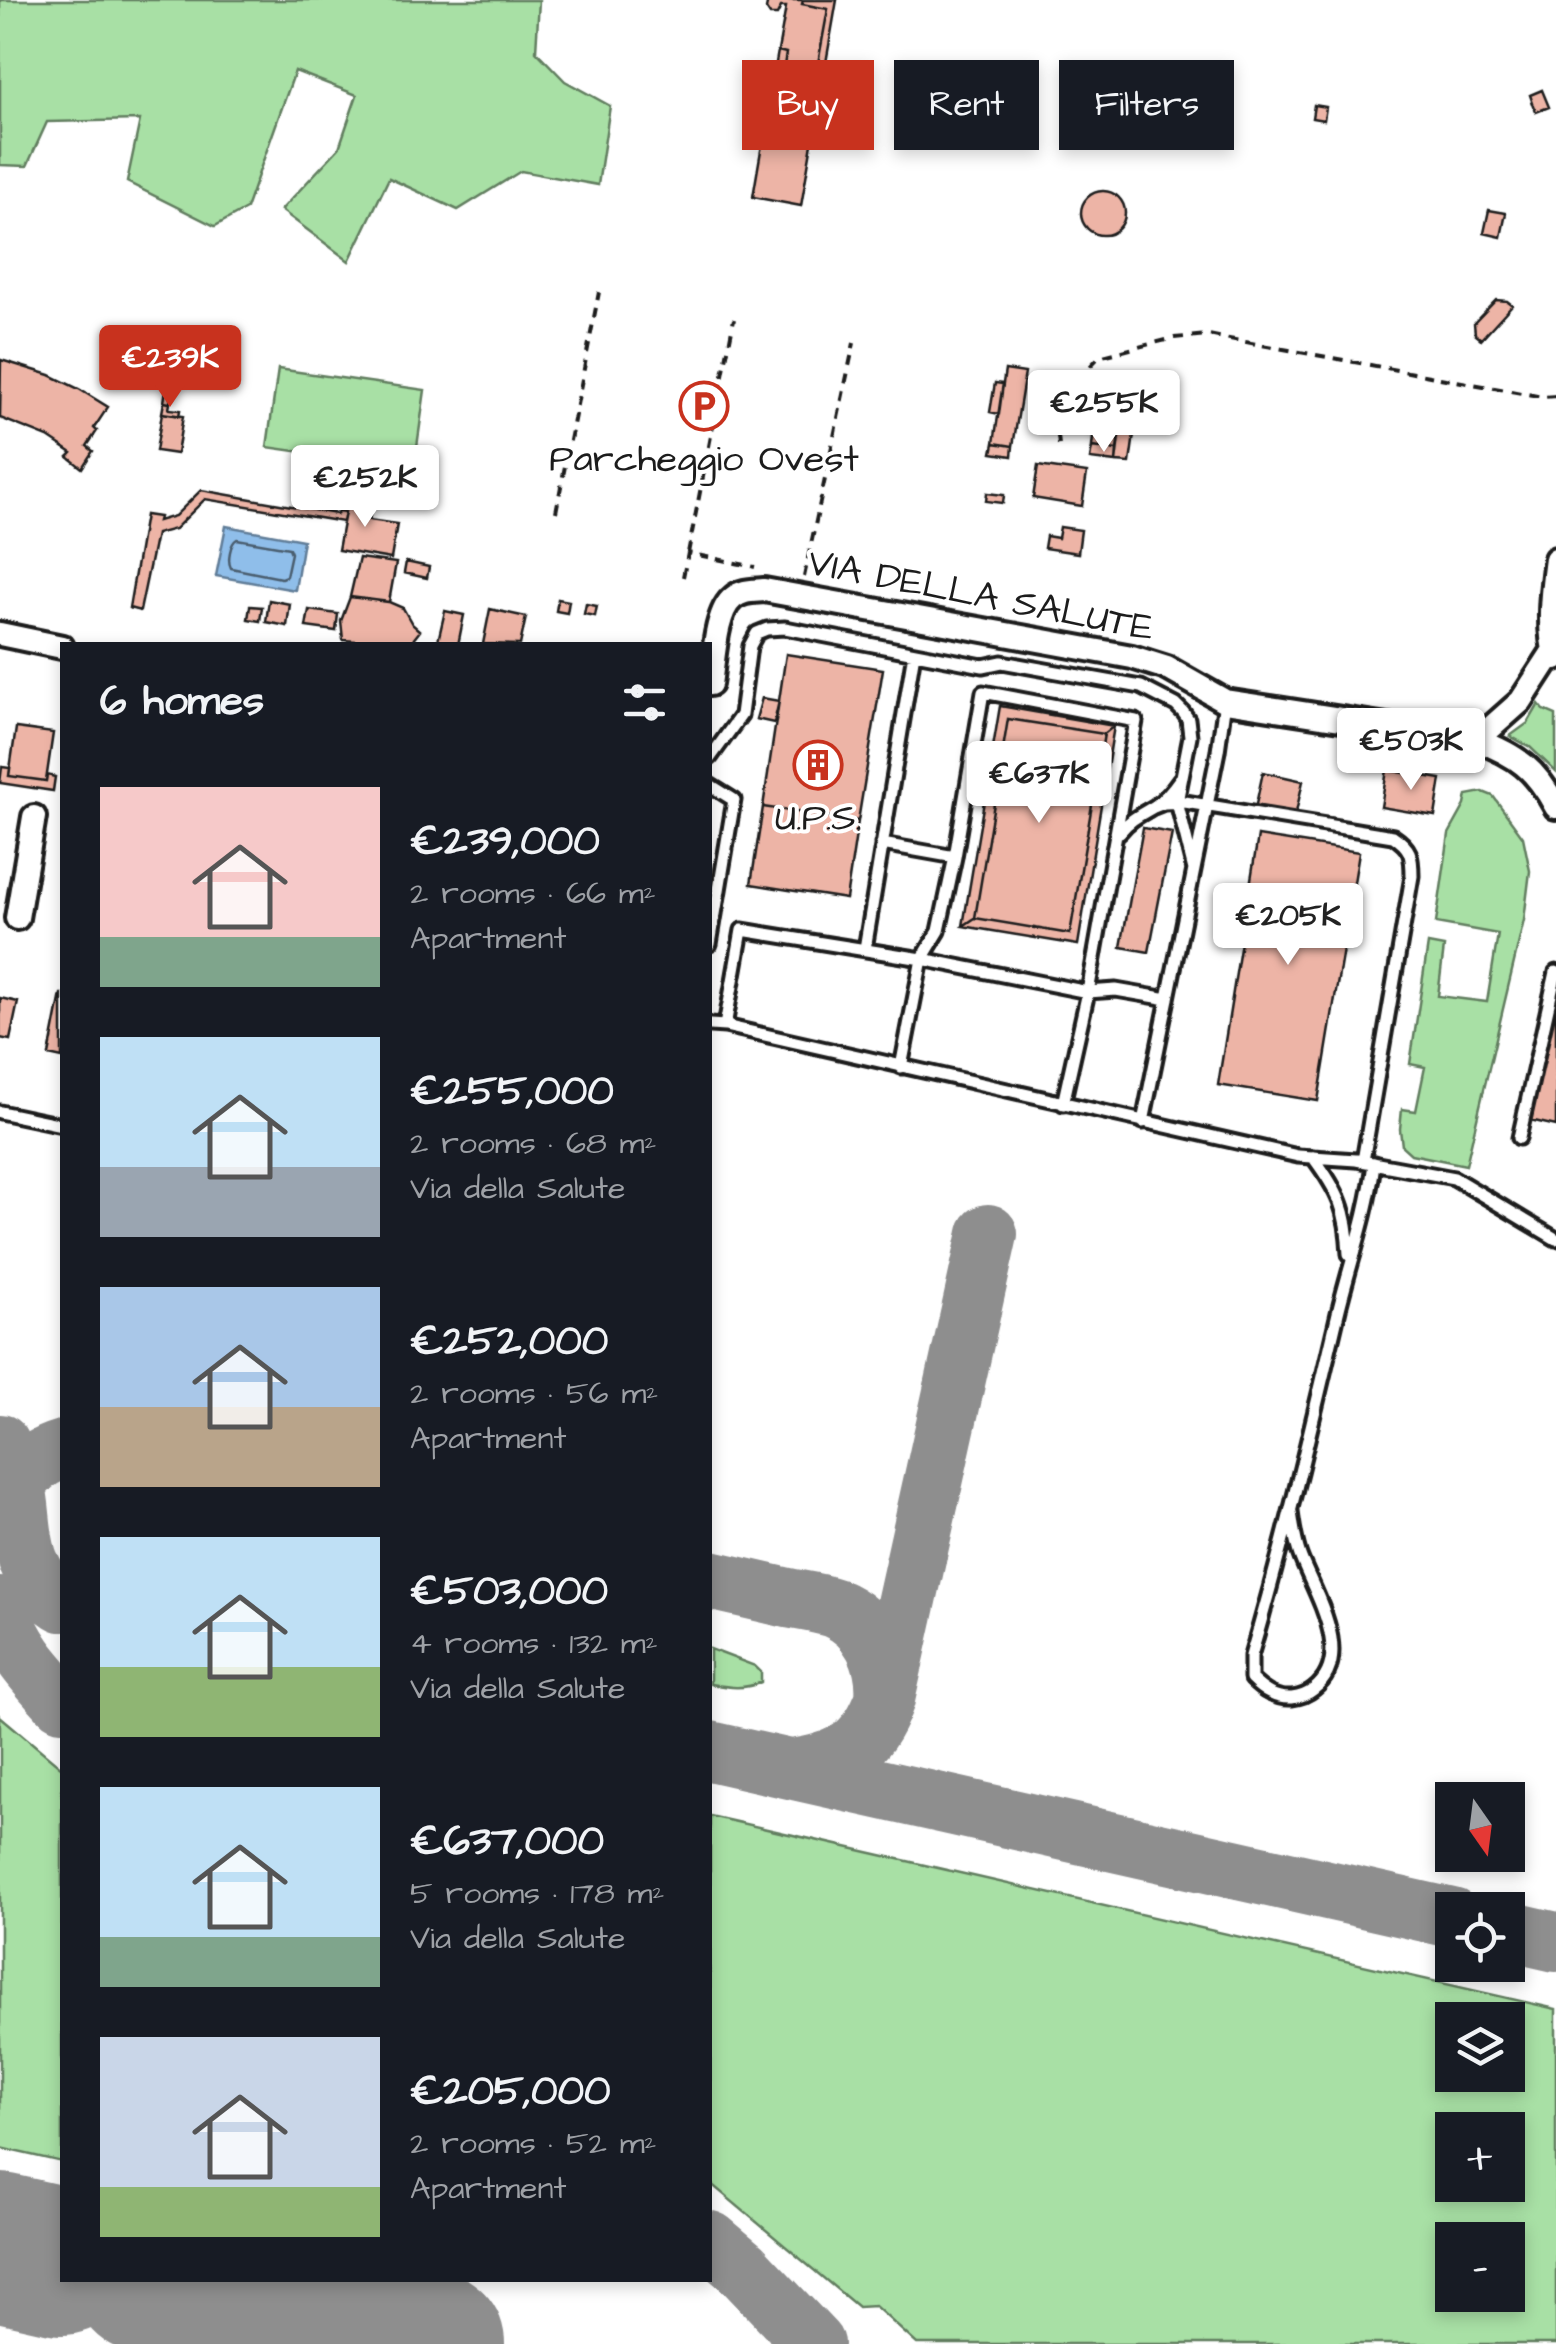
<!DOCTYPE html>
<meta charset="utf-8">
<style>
:root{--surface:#171b24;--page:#20242c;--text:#f1f3f6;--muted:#9ea1a6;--accent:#c8321e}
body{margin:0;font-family:"Architects Daughter",sans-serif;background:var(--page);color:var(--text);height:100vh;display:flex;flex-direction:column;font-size:38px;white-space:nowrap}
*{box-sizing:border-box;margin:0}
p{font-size:32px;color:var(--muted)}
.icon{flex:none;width:55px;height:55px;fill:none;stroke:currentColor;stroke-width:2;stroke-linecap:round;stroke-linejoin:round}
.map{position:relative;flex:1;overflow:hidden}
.sheet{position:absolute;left:60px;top:642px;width:652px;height:1640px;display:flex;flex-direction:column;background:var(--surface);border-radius:0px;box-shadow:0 5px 15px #0003}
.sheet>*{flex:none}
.banner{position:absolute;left:742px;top:60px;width:662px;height:90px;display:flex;gap:20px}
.needle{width:65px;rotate:166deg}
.controls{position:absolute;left:1435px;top:1782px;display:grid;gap:20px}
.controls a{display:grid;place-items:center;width:90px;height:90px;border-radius:0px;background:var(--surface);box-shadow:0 5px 15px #0003;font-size:50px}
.price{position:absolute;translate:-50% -85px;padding:0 22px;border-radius:10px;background:#fff;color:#222;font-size:32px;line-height:65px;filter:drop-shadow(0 2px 5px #0008)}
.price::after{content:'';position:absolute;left:50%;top:60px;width:30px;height:22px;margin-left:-15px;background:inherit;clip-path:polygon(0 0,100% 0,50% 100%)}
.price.active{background:var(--accent);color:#fff}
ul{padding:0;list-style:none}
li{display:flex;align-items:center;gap:30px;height:250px;padding:0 40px}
li span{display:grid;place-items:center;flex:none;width:280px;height:200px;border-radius:0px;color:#555}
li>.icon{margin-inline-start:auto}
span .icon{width:120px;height:120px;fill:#fffc;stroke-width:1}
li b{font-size:42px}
h2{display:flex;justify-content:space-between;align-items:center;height:120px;padding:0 40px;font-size:42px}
.chip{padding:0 35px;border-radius:0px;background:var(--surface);box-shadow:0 5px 15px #0003;font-size:35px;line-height:90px}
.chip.active{background:var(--accent);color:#fff}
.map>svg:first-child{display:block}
.green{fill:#a8e0a5;stroke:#627e60;stroke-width:2.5;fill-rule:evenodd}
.water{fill:#8fbeea;stroke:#617d98;stroke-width:2.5}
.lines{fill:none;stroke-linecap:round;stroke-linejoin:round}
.shore{stroke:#4a5d6e;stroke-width:2.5}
.taxiway{stroke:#8e8e8e;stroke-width:60}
.runway{stroke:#8e8e8e;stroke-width:148}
.building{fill:#edb4a6;stroke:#1c1c1c;stroke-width:2.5}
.lane-casing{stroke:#1c1c1c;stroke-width:19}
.street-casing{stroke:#1c1c1c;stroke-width:30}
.path{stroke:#1c1c1c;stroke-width:4;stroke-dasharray:10 8;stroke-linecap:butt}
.lane{stroke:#fff;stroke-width:11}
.street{stroke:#fff;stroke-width:22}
.labels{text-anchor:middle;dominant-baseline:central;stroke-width:8;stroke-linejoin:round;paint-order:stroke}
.poi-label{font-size:38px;fill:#1c1c1c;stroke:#fff}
.street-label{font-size:38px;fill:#1c1c1c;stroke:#fff}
</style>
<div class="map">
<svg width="1556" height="2344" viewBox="0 0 1556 2344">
<rect width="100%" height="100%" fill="#fff"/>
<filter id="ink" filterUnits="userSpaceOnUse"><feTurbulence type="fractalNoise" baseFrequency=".01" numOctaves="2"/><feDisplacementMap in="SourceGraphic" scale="20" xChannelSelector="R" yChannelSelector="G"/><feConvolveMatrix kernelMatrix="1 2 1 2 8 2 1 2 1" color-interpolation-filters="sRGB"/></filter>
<g filter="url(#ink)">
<path class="green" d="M0,0h539l-3,51 29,30 45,25 -12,79 -77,-14 -63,39 -69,-32 -40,83 -68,-51 58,-62 18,-53 -62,-24 -49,138 -31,17 -88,-44 13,-62 -93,2 -20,44 -27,-1z
M278,369l147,21 -11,78 -147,-21z
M1539,704l5,6 12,5v57l-26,-25 -20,-11 18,-13z
M1483,792l10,4 30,41 7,34 -6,49 -58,245 -55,-11 -9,-8 -2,-17 2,-20 14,2 9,-44 -15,-3 18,-120 16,3 -6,49 49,6 11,-68 -62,-11 13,-89 16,-29 2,-10z
M710,1649l45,17 6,6v10c-17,8 -33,5 -51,2z
M0,1716l62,52v394l-62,-14z
M710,1816l846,193v335h-639l-42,-38 -17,1 -148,-124zM1452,2020h56v55h-56zM1452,2130h56v55h-56zM1452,2240h56v55h-56z"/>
<path class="water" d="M226,526l77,14 -8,50 -79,-14z"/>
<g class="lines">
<path class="shore" d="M237,539l52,9 2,5 -5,23 -5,2 -50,-10c-4,-7 -1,-25 6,-29z"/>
<path class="taxiway" d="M0,1444c37,59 0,116 62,158
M7,1518c7,-34 20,-58 55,-68
M710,1580c26,6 52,12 78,18 15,3 32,5 46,10 37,15 54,53 51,91
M0,1607c10,38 36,66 62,94
M710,1751l742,167
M792,1769c50,-7 75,-21 93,-70l103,-465
M1508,1931l48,11
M710,2241l32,27 72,76"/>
<path class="runway" d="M0,2247l62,14
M146,2280l285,64"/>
</g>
<path class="building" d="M768,0h35l-1,4 26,5 -21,114 -6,-1 -3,15 -18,-3 2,-15 -6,-1 10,-65 -8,-2 8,-44h-5l-4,8h-7l-4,-6z
M803,0h34l-36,206 -48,-9 25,-146 8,2 -10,65 6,1 -2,15 18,3 3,-15 6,1 21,-114 -26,-5z
M1542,90l7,17 -13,5 -6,-17z
M1314,105l12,2 -2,13 -12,-2z
M1081 213a22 22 0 1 1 44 0a22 22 0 1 1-44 0Z
M1489,210l17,3 -5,24 -17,-4z
M1496,300l11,1 5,4 -31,34 -6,-5 -1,-11z
M173,344l7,1 -10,58 -6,-1z
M1,360l49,15 29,14 29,18 -14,21 3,3 -10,15 6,5 -11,17 -14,-11 4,-4 -24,-16 -48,-19z
M1005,370l20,3 -12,73 -19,-3z
M995,383l8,1 -4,30 -9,-2z
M164,402l6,1 -1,6 11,1 -1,6 -17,-3z
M1096,409l26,2 -5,39 -25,-3z
M1122,411l15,2 -7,50 -14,-1z
M162,413l21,3 -6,38 -21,-3z
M994,443l19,3 -1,10 -20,-3z
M1092,447l25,3 -1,12 -26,-3z
M1038,466l49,7 -5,33 -49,-8z
M201,490l136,24 1,-3 7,1 -2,10 -138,-23 -30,30 -19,5 -16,77 -11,-3 16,-93 14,2 -1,4 17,-5z
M987,493l17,2 -1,8 -17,-2z
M340,496l33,6 -4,18 28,4 -6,35 -53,-9 7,-38 -7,-1z
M1060,527l21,3 -3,23 -34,-5 2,-12 12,2z
M359,558l37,5 -7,39 -39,-5z
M406,562l23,5 -2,11 -23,-5z
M350,597l39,5 14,6 9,16 8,7 -11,14 -66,-5 -2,-19z
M558,599l11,2 -2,12 -11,-2z
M269,600l21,4 -3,22 -21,-4z
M586,604l11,2 -2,10 -11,-2z
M250,606l12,1 -2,14 -12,-2z
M490,609l36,8 -6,28 -37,-1z
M309,610l29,4 -2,17 -30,-4z
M445,611l19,4 -6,30 -20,-4z
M786,654l97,15 -25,152 -95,-14z
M762,698l17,3 -5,22 -18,-4z
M1000,706l114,20 -10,8 -96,-15 -33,199 -12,8z
M1008,719l96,15 -34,200 -95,-16z
M1114,726l-36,219 -115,-19 12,-8 95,16 34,-200z
M16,728l37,5 -7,48 -37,-5z
M2,767l8,1 -1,8 37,5 1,-6 8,2 -2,14 -53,-8z
M1387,770l54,9 -6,37 -54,-9z
M1263,772l40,9 -8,36 -40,-8z
M763,807l95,14 -12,78 -95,-15z
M1143,828l29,5 -23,119 -28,-5z
M1258,836l101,16 -41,249 -100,-16z
M61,994h1v64l-13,-3z
M0,998l18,4 -8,38 -10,-2z
M1556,1004v122l-26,-6z"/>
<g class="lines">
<g class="lane-casing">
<path id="lane" d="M710,758l31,-43 9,-69 7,-13 10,-4 18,-1 198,38 19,-4 139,25 35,18 7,7 5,7 2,17 -13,66 17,68
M710,785l24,15 -24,144
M1154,807l10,-4 21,-1 208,34c18,12 19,19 19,40l-49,285
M1120,832c10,-13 22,-18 35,-26 10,-7 18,-17 25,-27
M882,844l73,13
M865,949l49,-296
M710,1025l15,1 573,130 58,4 98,18 102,61
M725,1026l17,-96 180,29 166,33 28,-2 52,9
M901,1067l21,-108 17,-28 16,-74 28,-165 153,29 -48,271 -25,112
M0,1112l62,13
M1143,1122l75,-371 7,-50
M1519,1138l37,-166
M1313,1157c26,35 34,53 36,97
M1291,1512c2,15 4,31 10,46 14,36 54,99 13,131 -6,5 -13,8 -22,9 -17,1 -29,-7 -41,-19v-23c33,-113 60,-228 87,-343 12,-50 30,-99 36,-150"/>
</g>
<g class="street-casing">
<path id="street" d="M1556,559c-4,30 -9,69 0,99
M0,634l62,13
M710,684c4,-23 5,-72 23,-86 9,-8 20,-7 31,-8l368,67 35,11 58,33 252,39c40,15 59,29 79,67
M1477,740l44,-39 33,-51
M17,918l17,-101"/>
</g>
<path class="path" d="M1059,445l-3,-26 14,-31 29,-31 75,-19 34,-3 335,62 13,-1
M556,512l43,-220
M688,553l46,-234
M683,577l5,-24 67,14
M804,577l50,-234"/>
<use href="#lane" class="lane"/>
<use href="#street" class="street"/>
</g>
</g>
<defs>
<g id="parking-ring" transform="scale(2.5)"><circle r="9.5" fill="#fff" stroke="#c8321e" stroke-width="1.5"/><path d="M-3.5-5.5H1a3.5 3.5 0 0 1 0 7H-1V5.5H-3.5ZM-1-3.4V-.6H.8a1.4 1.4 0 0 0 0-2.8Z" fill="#c8321e"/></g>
<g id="building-ring" transform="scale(2.5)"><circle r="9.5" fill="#fff" stroke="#c8321e" stroke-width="1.5"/><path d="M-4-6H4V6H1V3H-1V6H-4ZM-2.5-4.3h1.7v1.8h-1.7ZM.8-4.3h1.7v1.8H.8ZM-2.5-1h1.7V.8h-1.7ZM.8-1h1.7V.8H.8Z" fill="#c8321e"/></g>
</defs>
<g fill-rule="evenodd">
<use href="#parking-ring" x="704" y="406"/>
<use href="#building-ring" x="818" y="765"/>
</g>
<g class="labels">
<g class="poi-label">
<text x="704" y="460">Parcheggio Ovest</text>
<text x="818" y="819">U.P.S.</text>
</g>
<g class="street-label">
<text transform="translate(981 596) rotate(11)">VIA DELLA SALUTE</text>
</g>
</g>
</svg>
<div class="controls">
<a><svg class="needle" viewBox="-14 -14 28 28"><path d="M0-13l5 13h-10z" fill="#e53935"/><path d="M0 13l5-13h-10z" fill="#9ea1a6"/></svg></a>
<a><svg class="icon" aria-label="locate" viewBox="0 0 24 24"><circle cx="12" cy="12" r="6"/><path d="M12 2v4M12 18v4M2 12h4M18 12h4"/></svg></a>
<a><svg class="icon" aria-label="layers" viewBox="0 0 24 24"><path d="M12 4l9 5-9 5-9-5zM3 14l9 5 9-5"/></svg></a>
<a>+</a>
<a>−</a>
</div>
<b class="price active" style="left:170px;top:410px">€239K</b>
<b class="price" style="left:1104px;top:455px">€255K</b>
<b class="price" style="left:365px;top:530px">€252K</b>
<b class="price" style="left:1411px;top:793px">€503K</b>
<b class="price" style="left:1039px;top:826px">€637K</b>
<b class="price" style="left:1288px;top:968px">€205K</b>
<div class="banner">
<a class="chip active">Buy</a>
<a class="chip">Rent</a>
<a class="chip">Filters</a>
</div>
<section class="sheet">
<h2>6 homes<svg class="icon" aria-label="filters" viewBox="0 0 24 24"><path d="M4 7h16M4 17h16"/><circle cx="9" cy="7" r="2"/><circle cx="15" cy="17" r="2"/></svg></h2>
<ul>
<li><span style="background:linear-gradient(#f6c9c9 75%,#7fa58c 0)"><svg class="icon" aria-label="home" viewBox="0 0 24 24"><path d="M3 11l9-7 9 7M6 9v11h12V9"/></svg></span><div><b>€239,000</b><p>2 rooms · 66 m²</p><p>Apartment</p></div></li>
<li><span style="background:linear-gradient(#bfe0f5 65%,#9aa5b1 0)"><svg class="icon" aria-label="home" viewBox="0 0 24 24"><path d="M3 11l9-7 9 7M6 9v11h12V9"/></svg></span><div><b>€255,000</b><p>2 rooms · 68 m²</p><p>Via della Salute</p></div></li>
<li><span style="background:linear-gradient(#a9c7e8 60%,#b9a48a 0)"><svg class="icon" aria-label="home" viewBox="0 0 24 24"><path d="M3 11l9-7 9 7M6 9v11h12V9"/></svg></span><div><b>€252,000</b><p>2 rooms · 56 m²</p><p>Apartment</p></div></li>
<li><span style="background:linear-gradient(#bfe0f5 65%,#8fb573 0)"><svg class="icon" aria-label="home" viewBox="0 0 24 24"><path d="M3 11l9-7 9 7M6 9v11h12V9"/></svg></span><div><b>€503,000</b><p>4 rooms · 132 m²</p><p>Via della Salute</p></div></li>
<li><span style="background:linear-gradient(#bfe0f5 75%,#7fa58c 0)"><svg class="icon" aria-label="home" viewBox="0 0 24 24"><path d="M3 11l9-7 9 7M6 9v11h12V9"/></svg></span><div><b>€637,000</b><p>5 rooms · 178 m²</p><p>Via della Salute</p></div></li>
<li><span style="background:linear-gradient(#c9d6e8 75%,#8fb573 0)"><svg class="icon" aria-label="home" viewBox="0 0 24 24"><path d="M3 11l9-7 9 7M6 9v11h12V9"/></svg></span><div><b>€205,000</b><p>2 rooms · 52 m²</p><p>Apartment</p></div></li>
</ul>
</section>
</div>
